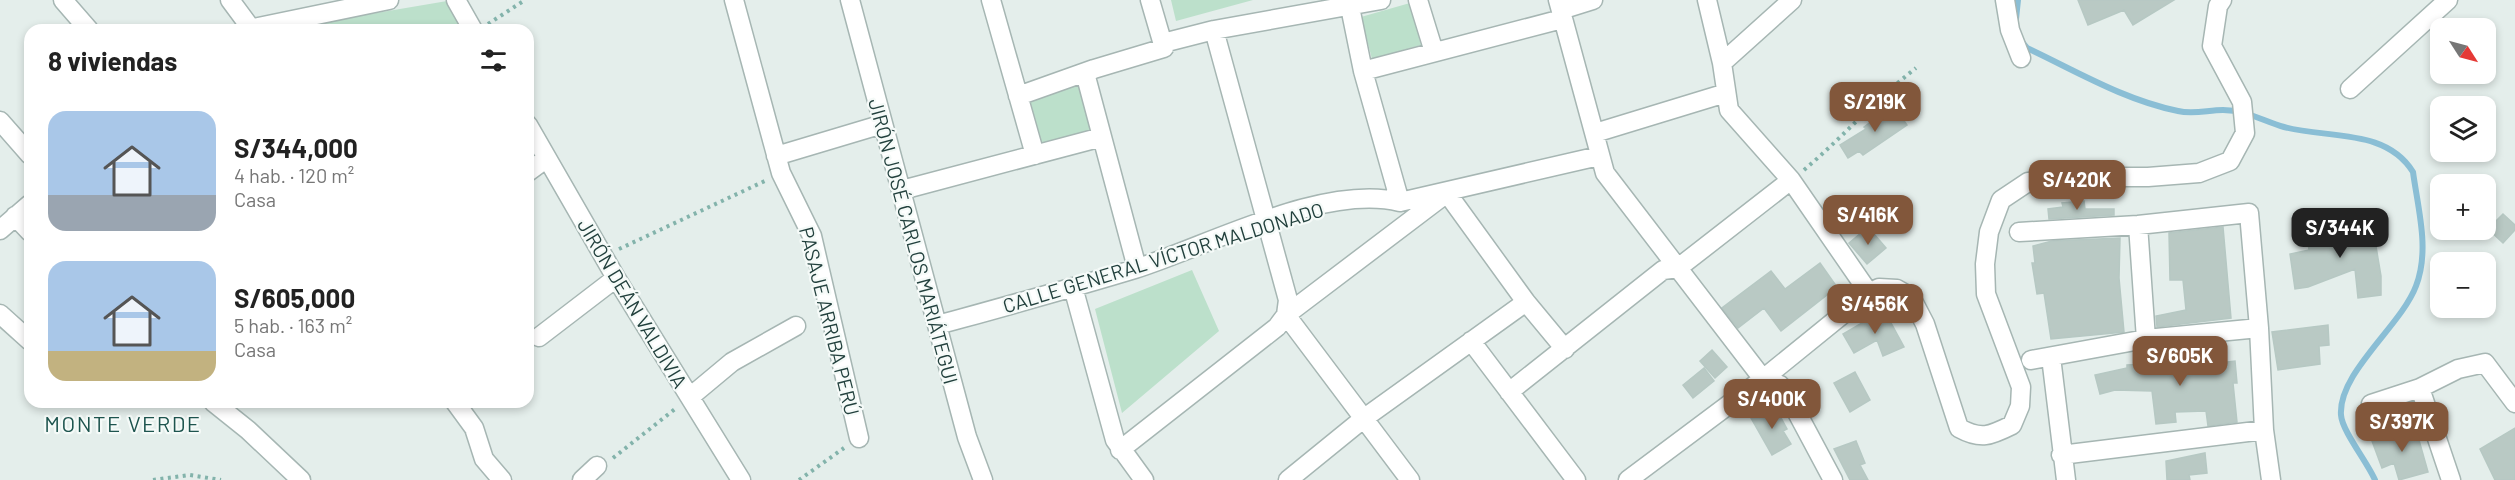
<!DOCTYPE html>
<html lang="es">
<meta charset="utf-8">
<style>
:root{--surface:#fff;--page:#f6f6f6;--text:#222;--muted:#767676;--accent:#82573b}
body{margin:0;font-family:Barlow,sans-serif;background:var(--page);color:var(--text);height:100vh;display:flex;flex-direction:column;font-size:22px;white-space:nowrap}
*{box-sizing:border-box;margin:0}
p{font-size:20px;color:var(--muted)}
.icon{flex:none;width:33px;height:33px;fill:none;stroke:currentColor;stroke-width:2;stroke-linecap:round;stroke-linejoin:round}
.map{position:relative;flex:1;overflow:hidden}
.sheet{position:absolute;left:24px;top:24px;width:510px;height:384px;display:flex;flex-direction:column;background:var(--surface);border-radius:18px;box-shadow:0 3px 9px #0003}
.sheet>*{flex:none}
.needle{width:39px;rotate:126deg}
.buttons{position:absolute;left:2430px;top:18px;display:grid;gap:12px}
.buttons a{display:grid;place-items:center;width:66px;height:66px;border-radius:12px;background:var(--surface);box-shadow:0 3px 9px #0003;font-size:30px}
.price{position:absolute;translate:-50% -51px;padding:0 14px;border-radius:12px;background:var(--accent);color:#fff;font-size:20px;line-height:39px;filter:drop-shadow(0 2px 3px #0008)}
.price::after{content:'';position:absolute;left:50%;top:36px;width:18px;height:14px;margin-left:-9px;background:inherit;clip-path:polygon(0 0,100% 0,50% 100%)}
.price.current{background:#222;color:#fff}
ul{padding:0;list-style:none}
li{display:flex;align-items:center;gap:18px;height:150px;padding:0 24px}
li span{display:grid;place-items:center;flex:none;width:168px;height:120px;border-radius:18px;color:#555}
li>.icon{margin-inline-start:auto}
span .icon{width:72px;height:72px;fill:#fffc;stroke-width:1}
li b{font-size:26px}
h2{display:flex;justify-content:space-between;align-items:center;height:72px;padding:0 24px;font-size:26px}
.map>svg:first-child{display:block}
.green{fill:#bce0cb}
.lines{fill:none;stroke-linecap:round;stroke-linejoin:round}
.stream{stroke:#8abed5;stroke-width:6}
.building{fill:#b9c9c4;stroke:#b6c8c3;stroke-width:1.5}
.minor-casing{stroke:#a6b6b3;stroke-width:21}
.path{stroke:#83b3ab;stroke-width:4;stroke-dasharray:3 4.5;stroke-linecap:butt}
.minor{stroke:#fff;stroke-width:18}
.labels{text-anchor:middle;dominant-baseline:central;stroke-width:4.5;stroke-linejoin:round;paint-order:stroke}
.street-label{font-size:20px;fill:#22403d;stroke:#f5faf8}
.quarter-label{font-size:22px;letter-spacing:1.5px;fill:#1d544e;stroke:#f5faf8}
</style>
<div class="map">
<svg width="2515" height="480" viewBox="0 0 2515 480">
<rect width="100%" height="100%" fill="#e4eeeb"/>
<path class="green" d="M453,0l28,30h-205z
M1171,0h82l-77,21z
M1410,3l11,42 -49,14 -11,-42z
M1079,84l11,46 -48,14 -12,-43z
M1192,270l27,61 -97,82 -27,-104z"/>
<g class="lines">
<path class="stream" d="M2016,19l2,-19
M2022,42l5,6c49,23 97,52 151,63 15,4 30,-1 45,-1 23,0 40,11 61,17 44,12 102,1 129,45 5,37 17,78 3,114 -15,40 -78,87 -75,129 1,16 27,48 34,65"/>
</g>
<path class="building" d="M2078,0h96l-41,25 -9,-15 -36,15z
M1893,105l14,20 -44,30 -4,-4 -11,7 -8,-13 26,-16 -2,-2z
M2084,201l1,8h29v6l-65,4 -1,-10 15,-2 -1,-4z
M2503,214l12,11v5l-12,13 -15,-14z
M2372,223l9,53v19l-23,3 -3,-29 -47,18 -13,2 -5,-35 19,-4 -2,-16z
M1868,227l18,21 -19,16 -18,-21z
M2223,227l8,91 -74,9 -1,-11 30,-6 -3,-30h-13l-1,-47z
M2120,238l-1,40 5,54 -73,7 -7,-46 -7,1 -5,-31h3l-2,-17 19,-5z
M1820,263l17,24 -56,44 -17,-23 -26,20 -16,-20 49,-37 14,18z
M1884,310l20,37 -21,9 -6,-16 -23,13 -11,-19z
M2328,325l1,20 -10,1 1,18 -42,6 -6,-38z
M2181,347l3,20 51,-6 2,22h-4l4,39 -29,4 -2,-15 -31,1 1,10 -20,2 -4,-33 -37,-1 -15,4 -5,-19 32,-7v-3l34,-2 -1,-14z
M1712,350l15,17 -12,11 -15,-17z
M1704,368l10,13 -21,17 -10,-13z
M1855,372l15,28 -20,12 -16,-29z
M1774,405l13,24 -4,2 8,13 -19,11 -21,-37z
M2415,426l13,46 -29,8 -5,-17 -12,5 -10,-27z
M2515,428v52h-20l-15,-31z
M1856,441l9,22 -5,2 8,15h-18l-16,-31z
M2205,453l2,20 -18,2 1,5h-23l-1,-19z"/>
<g class="lines">
<g class="minor-casing">
<path id="minor" d="M63,0l26,30
M230,0l20,27
M456,0l17,30
M734,0l47,173 31,63 47,202
M850,0l117,437 16,43
M991,0l44,155
M1418,0l16,52
M1558,0l47,173 158,206
M1707,0l15,63
M1792,0l-70,63 7,47 62,70 78,113
M2005,0l5,30 11,28
M1350,7l13,64 37,131
M1561,10l32,-10
M244,30l145,-30
M1214,30l74,270 -2,15 124,165
M1163,43l51,-13 167,-30
M1363,71l199,-52
M1085,73l52,195
M2350,89l98,-89
M1018,96l76,-27 70,-21 -14,-48
M0,121l30,34
M528,125l88,153 125,202
M1595,133l131,-40
M776,156l107,-32
M528,172l19,-14
M902,190l200,-53
M15,216l15,16
M2138,225l8,114
M0,230l30,-26
M2019,232l119,-7 111,-12 10,115 5,102 7,50
M1073,287l42,153 29,40
M0,314l30,27
M938,325c65,-18 131,-36 197,-56 73,-23 189,-86 265,-67l199,-46
M539,337l77,-59
M1471,341l105,139
M2051,357l15,123
M2031,360l115,-21 113,-11
M1763,379l17,6 6,7 47,88
M2420,388l31,92
M1509,392l154,-122 15,-2 113,-88
M690,397l42,-35 64,-36
M213,402l35,28 53,50
M455,402l19,26 10,31 18,21
M2371,404l49,-16 38,-19 27,-6 30,40
M1120,450l157,-123 9,-12 161,-122 79,109 39,47
M2061,455l203,-25
M582,480l15,-14
M1288,480l75,-61 163,-117
M1628,480l135,-101 106,-86 10,-5 18,1 14,8 14,27 34,104c22,12 31,8 53,-3l8,-19 1,-19 -35,-93 -1,-30 4,-32 12,-32 27,-18 60,-5h60l51,-4 31,-12 15,-28 -3,-31 -30,-56 6,-40 4,-6"/>
</g>
<path class="path" d="M488,24l37,-24
M1804,170c39,-33 72,-71 112,-102
M619,249l148,-69
M613,458l62,-49
M153,480l37,-5 31,5
M799,480l45,-32"/>
<use href="#minor" class="minor"/>
</g>
<g class="labels">
<g class="street-label">
<text transform="translate(914 241) rotate(75)">JIRÓN JOSÉ CARLOS MARIÁTEGUI</text>
<text transform="translate(1163 257) rotate(-17)">CALLE GENERAL VÍCTOR MALDONADO</text>
<text transform="translate(633 303) rotate(59)">JIRÓN DEÁN VALDIVIA</text>
<text transform="translate(830 321) rotate(76)">PASAJE ARRIBA PERÚ</text>
</g>
<g class="quarter-label">
<text x="123" y="423">MONTE VERDE</text>
</g>
</g>
</svg>
<div class="buttons">
<a><svg class="needle" viewBox="-14 -14 28 28"><path d="M0-13l5 13h-10z" fill="#e53935"/><path d="M0 13l5-13h-10z" fill="#767676"/></svg></a>
<a><svg class="icon" aria-label="layers" viewBox="0 0 24 24"><path d="M12 4l9 5-9 5-9-5zM3 14l9 5 9-5"/></svg></a>
<a>+</a>
<a>−</a>
</div>
<b class="price" style="left:1875px;top:133px">S/219K</b>
<b class="price" style="left:2077px;top:211px">S/420K</b>
<b class="price" style="left:1868px;top:246px">S/416K</b>
<b class="price current" style="left:2340px;top:259px">S/344K</b>
<b class="price" style="left:1875px;top:335px">S/456K</b>
<b class="price" style="left:2180px;top:387px">S/605K</b>
<b class="price" style="left:1772px;top:430px">S/400K</b>
<b class="price" style="left:2402px;top:453px">S/397K</b>
<section class="sheet">
<h2>8 viviendas<svg class="icon" aria-label="filters" viewBox="0 0 24 24"><path d="M4 7h16M4 17h16"/><circle cx="9" cy="7" r="2"/><circle cx="15" cy="17" r="2"/></svg></h2>
<ul>
<li><span style="background:linear-gradient(#a9c7e8 70%,#9aa5b1 0)"><svg class="icon" aria-label="home" viewBox="0 0 24 24"><path d="M3 11l9-7 9 7M6 9v11h12V9"/></svg></span><div><b>S/344,000</b><p>4 hab. · 120 m²</p><p>Casa</p></div></li>
<li><span style="background:linear-gradient(#a9c7e8 75%,#c2b280 0)"><svg class="icon" aria-label="home" viewBox="0 0 24 24"><path d="M3 11l9-7 9 7M6 9v11h12V9"/></svg></span><div><b>S/605,000</b><p>5 hab. · 163 m²</p><p>Casa</p></div></li>
</ul>
</section>
</div>
